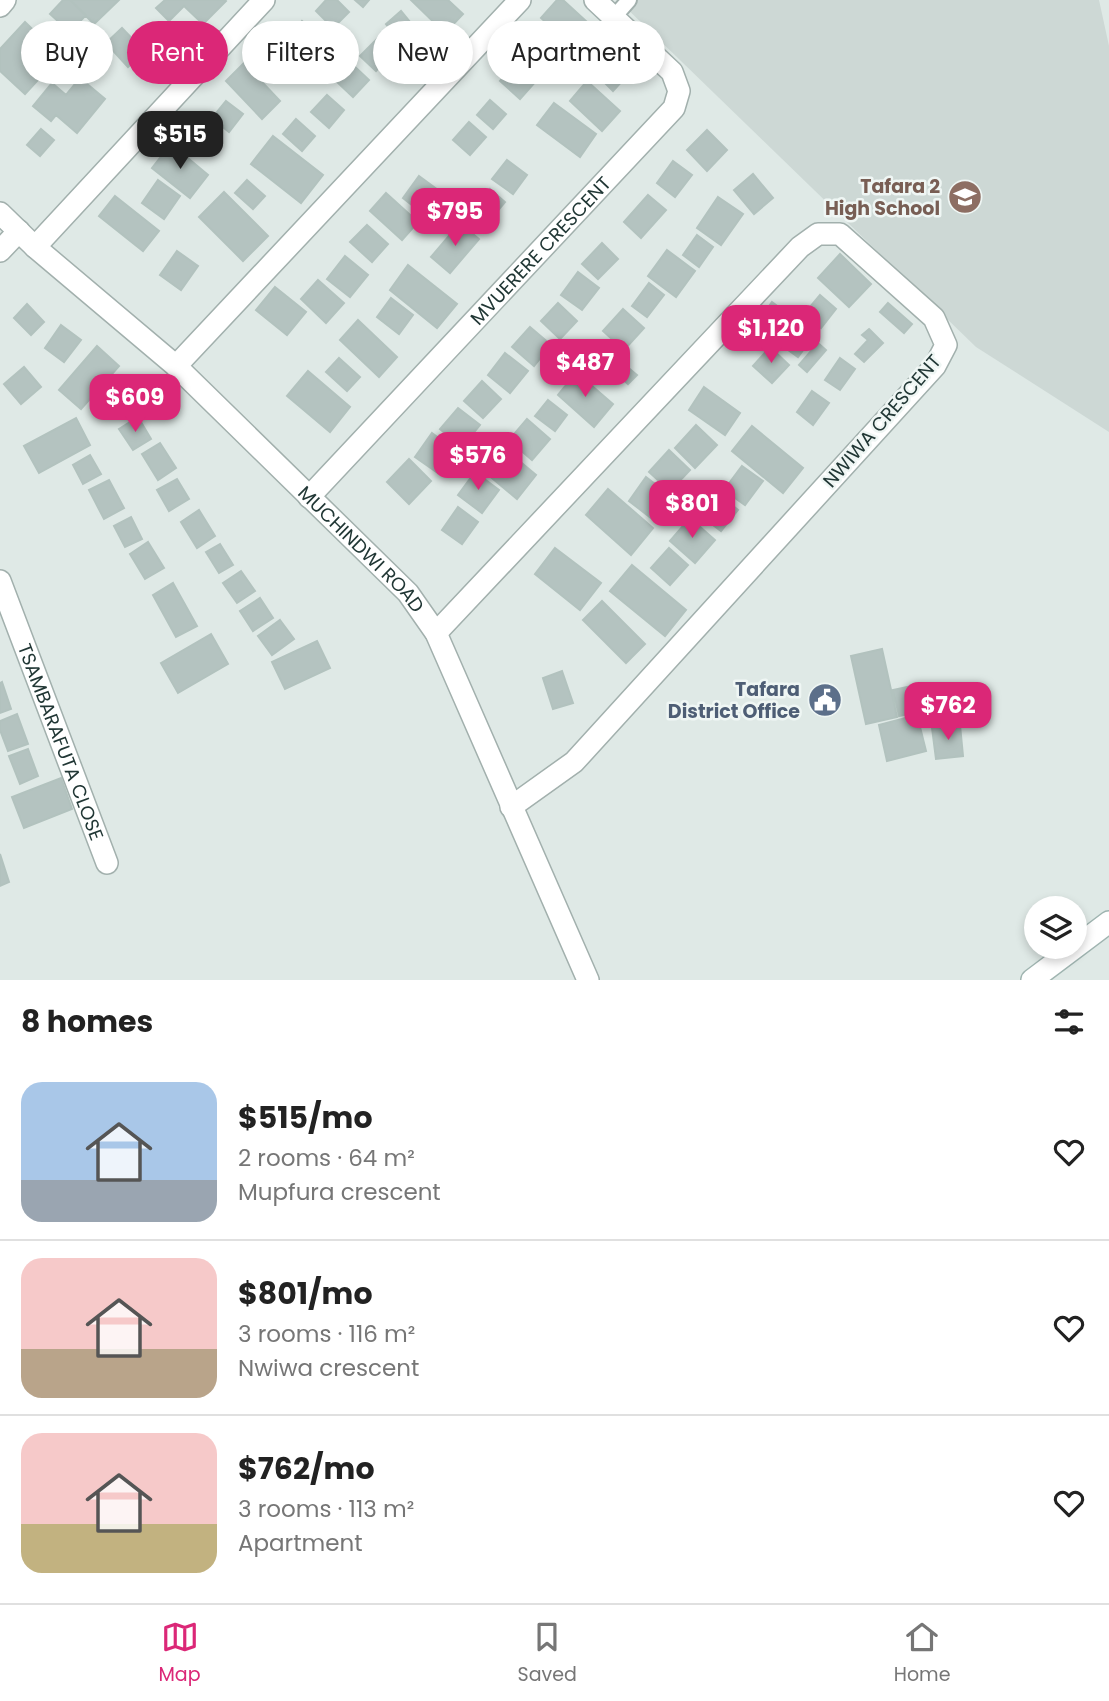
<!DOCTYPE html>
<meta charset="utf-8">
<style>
:root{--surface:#fff;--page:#f6f6f6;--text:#222;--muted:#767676;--line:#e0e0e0;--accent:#db2777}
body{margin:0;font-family:Poppins,sans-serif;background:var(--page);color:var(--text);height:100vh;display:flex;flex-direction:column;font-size:26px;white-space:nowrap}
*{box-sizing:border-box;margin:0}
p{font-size:23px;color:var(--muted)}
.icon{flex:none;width:38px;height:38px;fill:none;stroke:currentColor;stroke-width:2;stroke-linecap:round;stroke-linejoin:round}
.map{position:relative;height:980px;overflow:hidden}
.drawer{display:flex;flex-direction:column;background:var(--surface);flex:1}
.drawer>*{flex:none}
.guide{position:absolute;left:21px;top:21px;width:700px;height:63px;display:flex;gap:14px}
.buttons{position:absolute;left:1024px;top:896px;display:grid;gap:14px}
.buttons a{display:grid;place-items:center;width:63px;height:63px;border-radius:50%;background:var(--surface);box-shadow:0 4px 10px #0003;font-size:35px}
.price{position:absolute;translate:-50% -60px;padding:0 16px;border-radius:14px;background:var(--accent);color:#fff;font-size:23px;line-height:46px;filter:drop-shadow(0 2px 4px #0008)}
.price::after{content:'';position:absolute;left:50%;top:42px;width:21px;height:16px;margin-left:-10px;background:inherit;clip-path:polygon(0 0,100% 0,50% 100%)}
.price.current{background:#222;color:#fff}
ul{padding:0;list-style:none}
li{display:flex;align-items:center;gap:21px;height:175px;padding:0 21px}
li+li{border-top:2px solid var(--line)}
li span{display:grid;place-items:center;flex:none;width:196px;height:140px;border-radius:21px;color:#555}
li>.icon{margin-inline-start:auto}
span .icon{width:84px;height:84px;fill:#fffc;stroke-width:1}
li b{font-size:30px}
h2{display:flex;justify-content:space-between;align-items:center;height:84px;padding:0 21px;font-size:30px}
.pill{padding:0 24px;border-radius:32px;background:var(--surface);box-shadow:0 4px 10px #0003;font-size:24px;line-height:63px}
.pill.current{background:var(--accent);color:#fff}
.menu{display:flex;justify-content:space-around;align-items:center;height:98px;border-top:2px solid var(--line);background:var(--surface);font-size:19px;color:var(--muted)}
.menu a{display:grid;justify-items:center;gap:4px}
.menu .current{color:var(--accent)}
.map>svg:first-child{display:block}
.built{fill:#cdd8d5}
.building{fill:#b4c3c0;stroke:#b2c2be;stroke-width:2}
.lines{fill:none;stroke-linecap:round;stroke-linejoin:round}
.lane-casing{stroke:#a2b0ad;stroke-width:18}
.street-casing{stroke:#a2b0ad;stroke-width:24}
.secondary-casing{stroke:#9fb4b0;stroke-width:24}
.lane{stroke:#fff;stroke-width:14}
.street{stroke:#fff;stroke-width:21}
.secondary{stroke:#fff;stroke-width:21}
.labels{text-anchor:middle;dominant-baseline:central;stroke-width:5;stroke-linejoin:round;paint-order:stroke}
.education-label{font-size:19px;font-weight:bold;fill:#785e54;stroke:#eff6f4;text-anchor:end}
.street-label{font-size:19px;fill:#213735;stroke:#eff6f4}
.service-label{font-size:19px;font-weight:bold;fill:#4e5e75;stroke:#eff6f4;text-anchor:end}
</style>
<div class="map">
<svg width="1109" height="980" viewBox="0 0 1109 980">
<rect width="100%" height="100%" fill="#dfe9e6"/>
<path class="built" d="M618,0h481l10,46v386l-133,-85z"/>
<path class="building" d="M63,0h7l16,15 -16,17 -20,-18z
M70,0h49l-25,24z
M165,0h60l1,1 -23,23 -19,-18 -15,15 -13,-13z
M326,0h11l12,12 -16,16 -17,-17z
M355,0h14l-6,7z
M411,0h37l15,14 -18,19z
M557,0h6l35,32 -18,21 -39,-35z
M401,11l13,16 -15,13 -13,-16z
M302,21l22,19 -14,15 -21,-18z
M25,22l35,34 -35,38 -25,-23v-22z
M122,28l22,23 -16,16 -22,-24z
M380,36l15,14 -19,21 -16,-15z
M538,41l15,15 -15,16 -15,-15z
M278,47l19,16 -15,16 -18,-16z
M616,51l18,17 -21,23 -18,-18z
M244,63l36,38 -18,18 -36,-38z
M516,63l20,18 -16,18 -20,-18z
M353,65l16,15 -16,17 -16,-15z
M80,78l25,21 -28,34 -21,-18 -5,6 -18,-15 19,-23 14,12z
M587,81l33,30 -18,20 -32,-30z
M327,95l17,15 -15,18 -18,-16z
M490,100l16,14 -13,15 -16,-14z
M226,101l17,13 -14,18 -17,-14z
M554,103l42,31 -16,23 -43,-32z
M296,119l19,17 -13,15 -19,-17z
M469,122l17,15 -16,18 -17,-15z
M41,129l13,11 -14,16 -13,-11z
M204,130l9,8 -14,17 -9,-8z
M707,130l20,20 -20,21 -20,-21z
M273,136l50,39 -22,28 -50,-39z
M171,144l37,31 -18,23 -38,-30z
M507,160l20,15 -14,19 -21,-15z
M673,161l19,14 -17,22 -18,-14z
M753,174l20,24 -19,16 -20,-24z
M419,176l19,14 -16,23 -19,-15z
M158,180l22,16 -16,23 -22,-16z
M247,180l18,16 -12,13 -18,-16z
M490,189l15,13 -16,19 -15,-13z
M224,192l44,44 -25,25 -44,-44z
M386,193l32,29 -16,18 -32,-29z
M648,195l18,15 -25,28 -17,-16z
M115,196l44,35 -16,20 -44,-35z
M718,197l25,17 -22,31 -24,-17z
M460,223l19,16 -29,34 -19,-16z
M367,225l21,19 -16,18 -22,-20z
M697,235l16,12 -14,20 -16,-12z
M602,243l16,16 -20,20 -16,-15z
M667,250l28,21 -19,26 -28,-21z
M177,251l21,15 -17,24 -21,-15z
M840,254l31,30 -22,23 -31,-29z
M345,256l23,19 -18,22 -23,-18z
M408,265l49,39 -20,24 -47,-38z
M578,272l21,16 -17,22 -21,-15z
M318,280l26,23 -18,20 -25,-24z
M649,283l15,12 -17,22 -15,-11z
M275,287l31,25 -19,23 -31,-25z
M820,295l16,14 -15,19 -17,-14z
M391,298l22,17 -14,19 -22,-17z
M772,302l43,32 -17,23 -43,-31z
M558,303l19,18 -17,18 -19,-18z
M888,303l24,21 -8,9 -24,-21z
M27,304l17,18 -13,13 -17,-17z
M623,309l21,19 -20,22 -21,-19z
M358,320l39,37 -18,20 -39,-37z
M61,325l20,15 -17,22 -19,-14z
M530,327l21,18 -17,21 -22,-19z
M869,329l14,14 -19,19 -9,-8 13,-14 -6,-5z
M818,343l8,7 -19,22 -8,-7z
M97,346l22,20 -38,43 -22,-19z
M770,347l19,18 -17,18 -19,-17z
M505,353l23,18 -18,22 -22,-18z
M339,358l21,19 -13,14 -21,-19z
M840,358l15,11 -15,21 -15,-10z
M625,365l12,10 -9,9 -11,-10z
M24,367l17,20 -20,17 -17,-20z
M308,371l42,36 -20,25 -43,-36z
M566,373l6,6 5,-6 36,31 -19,23 -36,-32 8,-10 -6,-5z
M482,381l19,18 -18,19 -19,-17z
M704,387l36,26 -15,22 -36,-25z
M812,391l17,12 -16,22 -16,-13z
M548,400l19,15 -12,16 -20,-15z
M458,408l22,17 -18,22 -22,-18z
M138,417l13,22 -18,11 -14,-21z
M76,418l14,27 -51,28 -15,-27z
M527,419l23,20 -18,21 -23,-20z
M696,425l21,20 -22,23 -20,-20z
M752,426l51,42 -20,25 -51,-42z
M432,433l23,17 -17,23 -23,-16z
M160,443l16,25 -18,12 -16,-26z
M499,444l37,31 -19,24 -37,-31z
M669,450l21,20 -20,21 -21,-19z
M90,455l11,19 -18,10 -10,-19z
M409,459l22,22 -22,23 -22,-22z
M742,466l21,15 -18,24 -21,-15z
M475,472l24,18 -17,23 -24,-18z
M646,477l22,17 -17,24 -22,-17z
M177,479l12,20 -20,12 -12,-21z
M109,480l15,28 -20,11 -15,-29z
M608,489l45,39 -22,27 -45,-40z
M717,493l21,17 -17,21 -21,-16z
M458,507l20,15 -16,22 -20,-14z
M199,510l16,26 -18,12 -16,-26z
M131,517l11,22 -17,8 -11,-21z
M690,518l25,22 -20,23 -25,-22z
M148,542l16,26 -19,11 -15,-25z
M220,544l13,21 -14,8 -13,-21z
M555,548l46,35 -21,27 -45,-36z
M669,548l19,17 -18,20 -19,-17z
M632,565l54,45 -21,26 -55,-45z
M241,571l14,20 -18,12 -14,-20z
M173,583l24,43 -21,11 -23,-42z
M260,598l13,20 -20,13 -13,-20z
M602,601l43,43 -19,19 -43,-43z
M280,620l14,19 -22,16 -14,-19z
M211,634l17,30 -50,29 -17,-30z
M317,641l13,27 -45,21 -13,-27z
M882,649l15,68 -31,7 -15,-68z
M562,671l11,32 -20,6 -10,-31z
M2,682l9,27 -11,4v-30z
M912,686l6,26 -19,4 -6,-26z
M17,714l11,30 -20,7 -8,-21v-9z
M917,715l9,36 -39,10 -8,-36z
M960,725l3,31 -27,3 -4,-31z
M28,749l10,27 -18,8 -11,-28z
M61,778l11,31 -48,19 -12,-31z
M0,854l9,28 -9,4z"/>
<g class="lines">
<g class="lane-casing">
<path id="lane" d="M614,17l15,-17"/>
</g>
<g class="street-casing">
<g id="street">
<path d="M0,6l5,-6"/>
<path id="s1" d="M0,213l35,34 141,119 232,227 28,40 152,347"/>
<path d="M35,247l229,-247"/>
<path d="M0,251l19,-20"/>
<path d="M176,366l344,-366"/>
<path id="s2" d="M309,497l365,-389 5,-17 -7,-19 -77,-72"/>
<path id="s3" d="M0,581l107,282"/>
<path d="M436,633l364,-386 18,-13h22l94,84 12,27 -11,21 -361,396 -63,45"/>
</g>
</g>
<g class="secondary-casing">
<path id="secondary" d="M1032,980l77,-58"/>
</g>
<use href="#lane" class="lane"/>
<use href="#street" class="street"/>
<use href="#secondary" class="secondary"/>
</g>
<defs>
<g id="school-disc" transform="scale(1.75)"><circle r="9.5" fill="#8d6e63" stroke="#eff6f4"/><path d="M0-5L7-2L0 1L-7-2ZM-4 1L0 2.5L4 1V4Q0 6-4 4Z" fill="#fff"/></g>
<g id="civic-disc" transform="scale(1.75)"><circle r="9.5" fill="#5c6f8a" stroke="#eff6f4"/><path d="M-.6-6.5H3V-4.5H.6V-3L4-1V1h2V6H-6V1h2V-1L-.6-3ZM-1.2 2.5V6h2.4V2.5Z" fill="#fff"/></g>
</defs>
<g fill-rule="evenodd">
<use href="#school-disc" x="965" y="197"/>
<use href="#civic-disc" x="825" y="700"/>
</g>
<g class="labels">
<g class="education-label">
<text x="940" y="186">Tafara 2<tspan x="940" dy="22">High School</tspan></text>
</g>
<g class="street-label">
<text stroke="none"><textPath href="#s2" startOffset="338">MVUERERE CRESCENT</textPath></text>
<text transform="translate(882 421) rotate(-49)">NWIWA CRESCENT</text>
<text stroke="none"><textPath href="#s1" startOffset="494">MUCHINDWI ROAD</textPath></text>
<text stroke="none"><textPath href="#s3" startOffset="172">TSAMBARAFUTA CLOSE</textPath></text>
</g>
<g class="service-label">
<text x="800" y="689">Tafara<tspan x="800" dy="22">District Office</tspan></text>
</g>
</g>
</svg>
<div class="buttons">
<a><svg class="icon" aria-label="layers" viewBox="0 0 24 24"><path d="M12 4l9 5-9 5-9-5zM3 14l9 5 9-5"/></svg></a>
</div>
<b class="price current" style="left:180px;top:171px">$515</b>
<b class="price" style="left:455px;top:248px">$795</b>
<b class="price" style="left:771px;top:365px">$1,120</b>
<b class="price" style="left:585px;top:399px">$487</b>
<b class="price" style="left:135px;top:434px">$609</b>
<b class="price" style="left:478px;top:492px">$576</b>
<b class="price" style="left:692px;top:540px">$801</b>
<b class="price" style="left:948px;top:742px">$762</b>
<div class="guide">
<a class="pill">Buy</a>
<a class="pill current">Rent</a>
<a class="pill">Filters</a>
<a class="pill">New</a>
<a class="pill">Apartment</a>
</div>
</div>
<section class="drawer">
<h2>8 homes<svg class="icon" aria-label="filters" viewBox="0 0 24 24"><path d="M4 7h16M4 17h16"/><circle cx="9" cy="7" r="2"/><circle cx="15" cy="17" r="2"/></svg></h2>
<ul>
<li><span style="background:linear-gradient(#a9c7e8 70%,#9aa5b1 0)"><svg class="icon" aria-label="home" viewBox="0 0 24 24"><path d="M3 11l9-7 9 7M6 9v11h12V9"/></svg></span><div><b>$515/mo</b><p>2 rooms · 64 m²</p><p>Mupfura crescent</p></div><svg class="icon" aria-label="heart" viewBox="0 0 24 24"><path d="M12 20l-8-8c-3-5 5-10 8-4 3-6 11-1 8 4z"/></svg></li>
<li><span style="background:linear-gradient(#f6c9c9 65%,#b9a48a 0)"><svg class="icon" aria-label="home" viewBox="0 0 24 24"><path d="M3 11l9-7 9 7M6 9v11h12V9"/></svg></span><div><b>$801/mo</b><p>3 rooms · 116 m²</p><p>Nwiwa crescent</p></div><svg class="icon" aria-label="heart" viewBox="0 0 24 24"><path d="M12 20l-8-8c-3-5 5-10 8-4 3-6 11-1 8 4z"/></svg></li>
<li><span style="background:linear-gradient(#f6c9c9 65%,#c2b280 0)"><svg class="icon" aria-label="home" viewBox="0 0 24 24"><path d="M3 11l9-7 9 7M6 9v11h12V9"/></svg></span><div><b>$762/mo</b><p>3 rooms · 113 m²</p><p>Apartment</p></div><svg class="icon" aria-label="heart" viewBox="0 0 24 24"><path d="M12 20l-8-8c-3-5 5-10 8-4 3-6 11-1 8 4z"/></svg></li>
</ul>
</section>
<nav class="menu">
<a class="current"><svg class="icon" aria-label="map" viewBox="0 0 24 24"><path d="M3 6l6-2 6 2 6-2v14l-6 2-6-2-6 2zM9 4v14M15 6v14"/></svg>Map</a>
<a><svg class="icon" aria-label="saved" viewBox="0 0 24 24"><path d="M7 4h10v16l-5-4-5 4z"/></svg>Saved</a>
<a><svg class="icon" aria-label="home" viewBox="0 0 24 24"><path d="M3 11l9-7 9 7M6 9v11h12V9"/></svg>Home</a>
</nav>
